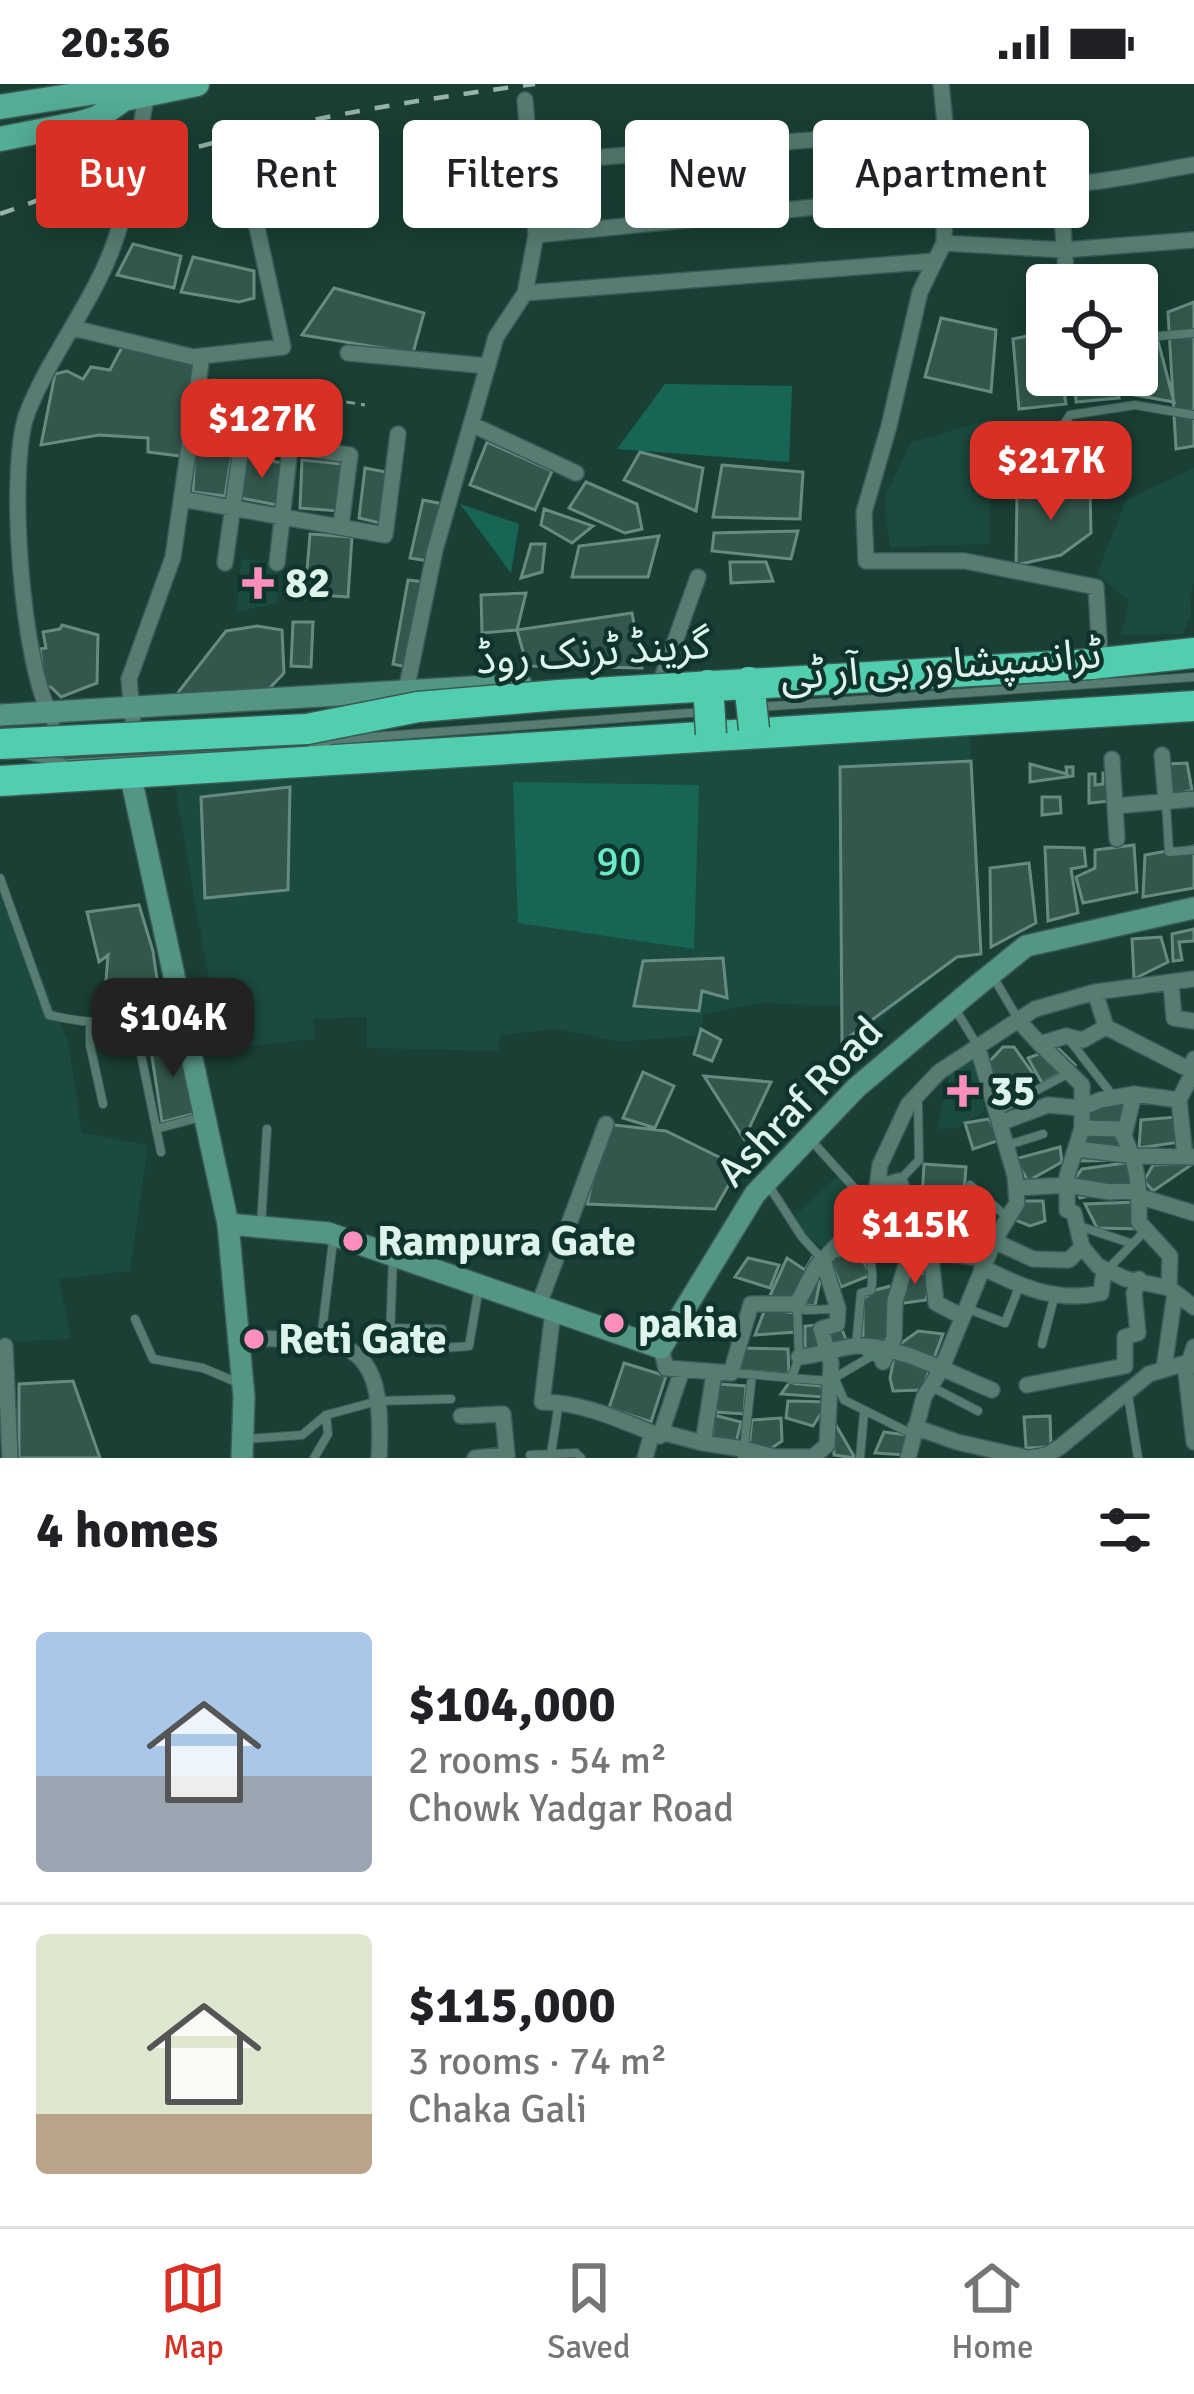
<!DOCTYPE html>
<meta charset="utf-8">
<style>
:root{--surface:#fff;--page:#f2f2f2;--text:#202124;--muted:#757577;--line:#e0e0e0;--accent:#d93025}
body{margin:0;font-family:Signika,"Noto Sans Arabic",sans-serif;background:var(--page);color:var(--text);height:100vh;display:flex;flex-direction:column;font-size:45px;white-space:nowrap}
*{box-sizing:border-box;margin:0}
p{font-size:39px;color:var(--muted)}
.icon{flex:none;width:66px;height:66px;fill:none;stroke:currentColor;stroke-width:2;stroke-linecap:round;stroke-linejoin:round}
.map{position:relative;height:1374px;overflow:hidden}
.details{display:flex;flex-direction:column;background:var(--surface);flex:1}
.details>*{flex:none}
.banner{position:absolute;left:36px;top:36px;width:1122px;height:108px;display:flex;gap:24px}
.buttons{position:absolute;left:1026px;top:180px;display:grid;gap:24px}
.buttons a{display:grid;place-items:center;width:132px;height:132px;border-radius:12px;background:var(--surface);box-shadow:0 6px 30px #0003;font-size:60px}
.price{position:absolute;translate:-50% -102px;padding:0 27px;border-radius:24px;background:var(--accent);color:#fff;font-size:39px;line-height:78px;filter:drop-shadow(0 3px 6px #0008)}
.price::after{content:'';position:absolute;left:50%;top:72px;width:36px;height:27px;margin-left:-18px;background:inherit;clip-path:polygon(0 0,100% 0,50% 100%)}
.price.active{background:#222;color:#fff}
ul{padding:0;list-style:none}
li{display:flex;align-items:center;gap:36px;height:300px;padding:0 36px}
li+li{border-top:3px solid var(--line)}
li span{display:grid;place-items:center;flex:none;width:336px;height:240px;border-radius:12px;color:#555}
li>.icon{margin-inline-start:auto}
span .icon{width:144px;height:144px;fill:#fffc;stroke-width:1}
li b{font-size:51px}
h2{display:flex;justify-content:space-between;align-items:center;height:144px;padding:0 36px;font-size:51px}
.tag{padding:0 42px;border-radius:12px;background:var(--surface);box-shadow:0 6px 30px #0003;font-size:42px;line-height:108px}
.tag.active{background:var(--accent);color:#fff}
.status{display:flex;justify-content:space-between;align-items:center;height:84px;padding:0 60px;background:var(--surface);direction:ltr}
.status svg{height:33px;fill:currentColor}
.menu{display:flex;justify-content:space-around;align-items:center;height:168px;border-top:3px solid var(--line);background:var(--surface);font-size:33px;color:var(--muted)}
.menu a{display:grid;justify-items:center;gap:6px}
.menu .active{color:var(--accent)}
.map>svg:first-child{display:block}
.built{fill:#1b4a3f}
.green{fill:#176655}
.building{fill:#33574d;stroke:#668c81;stroke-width:3}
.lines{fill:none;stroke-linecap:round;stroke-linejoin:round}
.lane-casing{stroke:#3a5b53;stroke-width:10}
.street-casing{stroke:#3a5b53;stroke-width:18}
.secondary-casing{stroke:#3a5b53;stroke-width:24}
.primary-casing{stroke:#3a5b53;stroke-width:27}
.highway-casing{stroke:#3a5b53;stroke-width:33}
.path{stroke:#809d95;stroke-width:3;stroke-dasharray:9 6;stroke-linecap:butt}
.lane{stroke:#577d72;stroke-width:8}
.street{stroke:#577d72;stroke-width:15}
.secondary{stroke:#559584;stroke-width:21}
.primary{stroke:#53ad97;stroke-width:24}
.highway{stroke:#51cdaf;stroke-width:30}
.rail{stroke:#98b3ab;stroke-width:4.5;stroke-dasharray:15 15;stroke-linecap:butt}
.highway-bridge-casing{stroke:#3a5b53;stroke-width:33;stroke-linecap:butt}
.highway-bridge{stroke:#51cdaf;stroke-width:30}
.poi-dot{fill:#fe8ebe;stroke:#0f342b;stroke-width:4.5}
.labels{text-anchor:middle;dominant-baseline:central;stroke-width:9;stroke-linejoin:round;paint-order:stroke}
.poi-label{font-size:42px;font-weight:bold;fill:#def3ec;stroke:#0f342b;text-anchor:start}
.street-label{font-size:42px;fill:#def3ec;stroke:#0f342b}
.park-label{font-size:42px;fill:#69e9c8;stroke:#0f342b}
</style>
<div class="status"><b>20:36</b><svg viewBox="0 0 49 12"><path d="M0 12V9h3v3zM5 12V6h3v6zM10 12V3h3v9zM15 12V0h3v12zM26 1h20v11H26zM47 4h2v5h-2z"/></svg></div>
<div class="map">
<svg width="1194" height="1374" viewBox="0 0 1194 1374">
<rect width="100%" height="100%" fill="#1a3f35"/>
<path class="built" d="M991,335l-2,125 -99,3 -6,-48 27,-56z
M1194,384v115l-4,11 1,20 -8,20 -62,1 8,-34 -32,-27 29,-74z
M241,475l36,4 1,40 -41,9z
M969,639l12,231 -24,3 -105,85h-10l-2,-36 -79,-3 -57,11 -4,21 -79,7 -63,-13 -58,6 -1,16 -132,-3v-31l-54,2 3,20 -95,10 -49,-278z
M0,789l68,169 14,91 66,12 -18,126 -71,8 12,60 -71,3z
M974,977l11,50 -28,17 -20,1 13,-57z
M844,1086l28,33 -48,46 -35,-28z"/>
<path class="green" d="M665,300l127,2 -3,76 -172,-13z
M460,420l59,20 -8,49z
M513,698l186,3 -5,164 -176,-26z"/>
<path class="building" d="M133,160l48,12 -7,32 -57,-13z
M193,173l61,14v27l-15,4 -58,-10z
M334,204l90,25 -11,40 -111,-18z
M1194,218v144l-18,3 -8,-137z
M941,234l55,12 -5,62 -66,-15z
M1047,248v43h14l5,29 -47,5 -6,-70z
M1157,253l17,65 -45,-8v-19h8v-37z
M122,263l74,16 -16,93 -32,-4v-14l-49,-3 -58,10 14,-71 12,-3 16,8 8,-12 19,3z
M1075,291h36l8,23 -43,4z
M487,358l65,29 -17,39 -65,-25z
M195,365l37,5 -7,42 -32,-4z
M640,368l63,16 -7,43 -72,-31z
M246,373l37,6 -6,42 -36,-7z
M302,376l40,4 -4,47 -38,-3z
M722,381l81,7 -3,47 -87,-2z
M365,384l21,4 -6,51 -21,-5z
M586,398l51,22 5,25 -17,4 -56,-25z
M1090,404l1,45 -30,22 -45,10 1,-71z
M423,416l20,4 -15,57 -18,-3z
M544,425l49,17 -21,17 -31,-18z
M798,447l-7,28 -79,-8 2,-18z
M310,450l42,3 -4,60 -43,-3z
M659,452l-11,41h-76l7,-31z
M531,460h14l-3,28 -21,6z
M730,478h36l7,19 -42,2z
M408,496l17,2 -19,85 -13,-3z
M526,509l-9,37 -35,3 -1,-38z
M632,529l10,55 -115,-2 -10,-36z
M293,538h20l-2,45 -20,-1z
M62,541l36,10 -1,48 -36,14 -10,-10h-6l-5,-38 6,-1 -3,-16 17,-3z
M257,542l25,4 2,43 -17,18 -91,4 50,-64z
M292,642l2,22 -231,13 -2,-23z
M971,677l10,193 -24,3 -115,85 -2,-275z
M1187,679l5,27 -24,7v-33z
M1030,680l37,10 -1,-7h7v9l-43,6z
M1103,689h5l3,28 -22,2v-29h6v11l8,-1z
M290,703l-2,103 -83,8 -4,-101z
M1042,713h18l1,16 -19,2z
M1134,761l3,47 -54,11 -7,-26 19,-9v-18z
M1194,762v42l-51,9 2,-42z
M1045,763l39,1 2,18 -15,3 7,44 -30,8z
M1029,779l7,60 -45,24 -1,-79z
M139,821l14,46 9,64 -59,2 5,-62 -9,7 -12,-50z
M1194,845v12l-15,1 3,18 -9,1 -1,-27z
M1161,853l7,25 -34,17 -2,-40z
M723,874l4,40 -25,-7 -3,20 -65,-5 9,-45z
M701,945l20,11 -9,21 -18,-7z
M177,948l24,80 -39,10 -12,-78z
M1003,963h11l20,28 -11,12 -27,11 -8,-35z
M1057,963l18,18 -33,18 -14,-25z
M643,988l31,14 -19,42 -32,-10z
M704,992l67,6 -27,57z
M1127,1015l-4,25 -37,2 2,-17z
M1176,1033l4,25 -41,6 2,-28z
M989,1035l11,21 -27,9 -8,-26z
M606,1040l60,7 73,36 -24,42 -128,-5z
M1119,1048l15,28 -52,1 1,-26z
M1060,1063l2,15 -34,19 -13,-22z
M1132,1078l4,23 -56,13 -8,-16 10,-13z
M1194,1079l-41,28 -9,-10 9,-16z
M924,1080l42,3 -4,52 -41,-4z
M1020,1117h23l2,20 -15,5 -20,-8z
M1137,1118l2,27 -42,-1 -12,-24z
M858,1168l13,23 -30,12 -12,-31z
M748,1174l31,7 -9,23 -35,-11z
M787,1174l18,12 7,-12 11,8 -8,40 -47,-6z
M909,1185l22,7 -5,24 -28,4z
M891,1202l1,40 -4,14 -25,1v-42l12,-9z
M765,1225l30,4v19l-40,3z
M839,1239l10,23 -44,8v-28z
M918,1247l25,3 -21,56 -29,1 -3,-13 6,-31z
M742,1264l46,1 1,25 -53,-4z
M624,1279l42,13 -15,46 -42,-14z
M73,1297l27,77h-81v-74z
M789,1299l33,3 1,11 -42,-3z
M718,1300l28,2 -2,28 -28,-2z
M788,1317l40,1 -15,24 -27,-8z
M714,1331l27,7 -5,21 -24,-1z
M1050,1332l1,31 -25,1 -2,-31z
M781,1334l1,23 -13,9 -20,-3 3,-27z
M833,1336l22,38 -21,-3z
M884,1348l23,3 -2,20 -30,-2z"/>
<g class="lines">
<g class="lane-casing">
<path id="lane" d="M1137,254l57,-5
M1057,351l13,-20 65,-10 59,10
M759,623l435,-30
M312,664l19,-8 371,-28
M26,671l37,8
M1166,719l3,49 25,-2
M0,794l49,137c46,11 85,10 131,0
M992,891l26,44
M954,923l23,38
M90,940v21l13,59
M1071,958l42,54
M140,966l21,102
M998,1027l71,-38
M156,1045l45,-12
M810,1055l57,63
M1008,1061l35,-11
M900,1096l19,-20 -1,-59
M767,1099l35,54 19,21
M970,1101l38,33
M261,1141l6,-96
M854,1142c12,23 22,38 17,64l-10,3 -5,53 27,16
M1079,1142l51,17
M836,1169l31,-4 38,3
M1107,1186l37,-38
M966,1224l39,15 14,-36
M135,1235l18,40 50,9 33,14
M391,1244l51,1 2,19 25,-2 10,-59
M390,1253l3,-80
M321,1255l12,-98
M1042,1260l13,-50
M733,1289l96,8 41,-24
M835,1295l9,21 68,34
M791,1296l8,-23 -2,-53 8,6 31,-1
M932,1303l46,24
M1128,1311l10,63
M246,1355l56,-4 24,-20 52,-14 73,-2
M744,1363l8,-72
M551,1370l8,-52
M530,1371l46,-2 5,5
M314,1374l14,-24 -2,-19
M860,1374l4,-46"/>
</g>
<g class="street-casing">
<path id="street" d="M941,0c3,23 3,54 14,75 7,11 21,13 33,16 73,21 133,2 206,-10
M530,79l416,-34
M1060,103l7,98
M536,151l409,-41 21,-25
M944,159l120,7 130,-10
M935,177l-15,31 -31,134 -25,86 2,49h99l131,26 4,69
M525,209l410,-32 9,-18 1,-49
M73,244l120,29 90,-10 -33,-152
M348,269l140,13
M473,341l103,48
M191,349l159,22 -9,71
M182,415l203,36 13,-101
M225,479l17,-122
M277,479l13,-115
M663,591l35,-98
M406,607l29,-141 61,-213 29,-44 11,-58 -11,-135
M53,635c-31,-47 -47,-255 -25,-308 24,-60 68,-112 88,-173 16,-46 21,-96 31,-144
M134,649l-5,-54 44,-122 29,-201
M1162,671l4,46
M1112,675l5,80
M1115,722l79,-7
M1171,899l3,35 20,3
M1095,908l11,35 84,43 4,-11
M1018,936l22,24 26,-8 17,4 23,-13
M1040,960l42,41v43l-15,48v34l7,3 8,34 16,19 28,13 43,9 25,19
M1000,1039l48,-18 33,3 19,-8 34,-6 45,6
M1082,1044l38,1c19,35 19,55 19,93l31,34 -1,32
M1124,1052l10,-42
M1077,1065l58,7 59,1
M1185,1073l-6,-57 15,-30
M877,1103l22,-6 7,16 1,65 -12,39 -1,37 -11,24
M1017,1104l50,-3 43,7 28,-2
M1138,1112l56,17
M904,1155l25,2 7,62 25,13
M994,1157l39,18 36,1 13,-13
M929,1167l57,8
M982,1183c39,20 75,36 119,26l3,-23
M538,1223l68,-183
M553,1228l-11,90c41,0 80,19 118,34l22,-66
M239,1255c107,-1 147,-6 140,119
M5,1262l5,112
M1194,1263l-8,26 8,69
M661,1264l5,20 65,5 20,-69h46l19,-37 28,-29 33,-51 3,-22 28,-60 31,-33 96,-63 60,-17 99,-13
M799,1273c19,-1 37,-9 56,-11 37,-4 102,30 137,44
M1164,1284l11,-75
M1027,1301l98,-19v-29l13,-4 -4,-40 5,-14
M461,1332l42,-2 4,41
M915,1343l42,15 71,16
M661,1348l42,11 11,-69
M703,1359l41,6 2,9
M744,1365l31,8h38l14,-12 4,-82 -10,-34 16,-5 1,-15 -15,-49
M475,1374l32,-3v3
M645,1374l7,-25
M908,1374l16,-61 17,-27 53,-129 23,-38 -2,-27 -38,-131
M1030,1374l17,-3 13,-8 89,-73 37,-11"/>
</g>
<g class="secondary-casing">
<path id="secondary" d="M0,631l521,-31
M130,689l98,451 16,173 -2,61
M228,1140l100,9 333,115 94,-154 101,-106 117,-99 53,-43 168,-38"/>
</g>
<g class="primary-casing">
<path id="primary" d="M0,23l140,-22
M0,55l81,-16 16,-5 27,-19 73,-15"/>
</g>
<g class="highway-casing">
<path id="highway" d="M1092,580l102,-11
M0,697l1194,-75"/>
</g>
<path class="path" d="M213,296l152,25"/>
<use href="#lane" class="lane"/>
<use href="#street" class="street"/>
<use href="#secondary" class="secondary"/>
<use href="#primary" class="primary"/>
<use href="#highway" class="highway"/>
<path class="rail" d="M0,130c43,-15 86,-33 130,-47 130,-42 269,-65 405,-83"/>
<g class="highway-bridge-casing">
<path id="highway-bridge" d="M749,598l5,47
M708,601l3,49
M0,660l307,-15 111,-22 141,-12 533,-31"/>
</g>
<use href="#highway-bridge" class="highway-bridge"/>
</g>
<g class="poi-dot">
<path d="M252 481h12v12h12v12h-12v12h-12v-12h-12v-12h12z"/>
<path d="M957 989h12v12h12v12h-12v12h-12v-12h-12v-12h12z"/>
<circle cx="353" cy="1157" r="12"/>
<circle cx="614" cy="1239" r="12"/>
<circle cx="254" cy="1255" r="12"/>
</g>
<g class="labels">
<g class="poi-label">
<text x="285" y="499">82</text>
<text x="990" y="1007">35</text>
<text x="377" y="1157">Rampura Gate</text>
<text x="638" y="1239">pakia</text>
<text x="278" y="1255">Reti Gate</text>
</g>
<g class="street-label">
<text transform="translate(593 568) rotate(-4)">گرینڈ ٹرنک روڈ</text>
<text transform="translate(941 581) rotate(-4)">ٹرانسپشاور بی آر ٹی</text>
<text transform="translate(800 1018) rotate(-46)">Ashraf Road</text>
</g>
<g class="park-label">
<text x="619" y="777">90</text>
</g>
</g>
</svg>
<div class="buttons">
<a><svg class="icon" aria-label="locate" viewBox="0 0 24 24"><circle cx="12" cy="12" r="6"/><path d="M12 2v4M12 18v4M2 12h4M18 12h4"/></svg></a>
</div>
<b class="price" style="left:262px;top:397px">$127K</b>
<b class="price" style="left:1051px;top:439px">$217K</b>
<b class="price active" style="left:173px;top:996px">$104K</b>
<b class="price" style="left:915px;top:1203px">$115K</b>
<div class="banner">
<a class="tag active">Buy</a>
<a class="tag">Rent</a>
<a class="tag">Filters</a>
<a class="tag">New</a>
<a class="tag">Apartment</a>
</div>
</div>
<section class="details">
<h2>4 homes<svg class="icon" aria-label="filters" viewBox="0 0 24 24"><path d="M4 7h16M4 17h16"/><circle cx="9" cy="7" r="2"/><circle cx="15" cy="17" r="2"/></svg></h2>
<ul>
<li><span style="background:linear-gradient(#a9c7e8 60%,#9aa5b1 0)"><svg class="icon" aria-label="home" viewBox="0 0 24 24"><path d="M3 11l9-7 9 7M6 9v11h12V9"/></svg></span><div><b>$104,000</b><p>2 rooms · 54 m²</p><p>Chowk Yadgar Road</p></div></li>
<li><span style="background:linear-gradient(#dfe7d0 75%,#b9a48a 0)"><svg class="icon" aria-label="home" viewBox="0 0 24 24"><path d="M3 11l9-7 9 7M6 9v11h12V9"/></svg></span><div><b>$115,000</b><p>3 rooms · 74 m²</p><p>Chaka Gali</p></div></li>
</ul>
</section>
<nav class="menu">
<a class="active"><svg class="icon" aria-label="map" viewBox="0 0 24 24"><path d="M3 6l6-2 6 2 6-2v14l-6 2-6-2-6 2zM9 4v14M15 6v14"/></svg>Map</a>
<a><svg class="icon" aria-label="saved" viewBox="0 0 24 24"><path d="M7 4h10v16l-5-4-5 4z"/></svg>Saved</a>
<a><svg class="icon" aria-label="home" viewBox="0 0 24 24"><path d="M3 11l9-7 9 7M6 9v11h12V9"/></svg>Home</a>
</nav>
